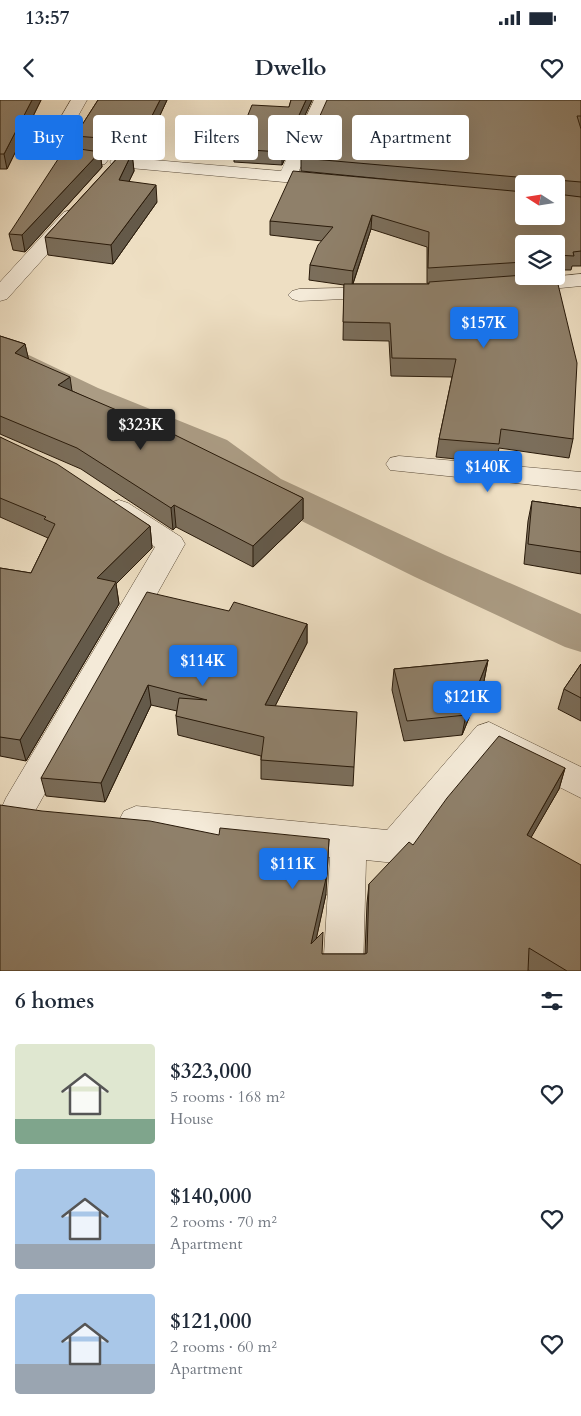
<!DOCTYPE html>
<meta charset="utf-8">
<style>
:root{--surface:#fff;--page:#f2f2f3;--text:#1f2937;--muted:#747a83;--accent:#1a73e8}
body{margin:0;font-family:Cardo,serif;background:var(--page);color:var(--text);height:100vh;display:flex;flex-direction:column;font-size:19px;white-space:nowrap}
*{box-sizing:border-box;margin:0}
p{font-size:16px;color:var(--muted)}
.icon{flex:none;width:28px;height:28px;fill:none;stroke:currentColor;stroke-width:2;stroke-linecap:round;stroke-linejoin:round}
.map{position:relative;height:871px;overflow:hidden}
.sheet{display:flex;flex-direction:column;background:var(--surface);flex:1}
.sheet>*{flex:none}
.hud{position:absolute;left:15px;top:15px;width:551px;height:45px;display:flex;gap:10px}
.needle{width:32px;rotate:282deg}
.controls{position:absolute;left:515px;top:75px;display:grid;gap:10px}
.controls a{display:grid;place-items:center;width:50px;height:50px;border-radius:5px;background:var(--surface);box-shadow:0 5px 20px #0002;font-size:25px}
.price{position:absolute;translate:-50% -42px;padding:0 11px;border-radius:5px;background:var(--accent);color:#fff;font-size:16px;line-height:32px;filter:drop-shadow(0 1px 2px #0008)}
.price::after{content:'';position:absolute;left:50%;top:30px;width:15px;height:11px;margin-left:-8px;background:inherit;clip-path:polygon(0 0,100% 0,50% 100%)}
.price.current{background:#222;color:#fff}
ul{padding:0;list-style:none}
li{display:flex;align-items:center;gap:15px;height:125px;padding:0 15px}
li span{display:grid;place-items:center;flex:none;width:140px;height:100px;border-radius:5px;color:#555}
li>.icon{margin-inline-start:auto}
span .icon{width:60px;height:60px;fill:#fffc;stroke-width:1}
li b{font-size:21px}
h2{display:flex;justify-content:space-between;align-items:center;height:60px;padding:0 15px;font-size:21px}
.pill{padding:0 18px;border-radius:5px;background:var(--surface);box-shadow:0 5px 20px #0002;font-size:18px;line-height:45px}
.pill.current{background:var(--accent);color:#fff}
.status{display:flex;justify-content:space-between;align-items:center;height:35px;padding:0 25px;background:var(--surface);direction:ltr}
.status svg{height:14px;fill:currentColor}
header{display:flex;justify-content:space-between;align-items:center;height:65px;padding:0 15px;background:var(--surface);font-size:22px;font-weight:700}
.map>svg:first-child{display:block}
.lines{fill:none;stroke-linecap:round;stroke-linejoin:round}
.canal{fill:#ab9c84;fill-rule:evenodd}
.minor-casing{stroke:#5a4b38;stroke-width:1}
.minor{fill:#f4ead8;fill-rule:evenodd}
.wall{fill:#7b6e5b;stroke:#291a0a;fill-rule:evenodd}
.shaded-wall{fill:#645a4a;stroke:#291a0a}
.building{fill:#8f806a;stroke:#291a0a}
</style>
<div class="status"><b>13:57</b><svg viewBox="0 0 49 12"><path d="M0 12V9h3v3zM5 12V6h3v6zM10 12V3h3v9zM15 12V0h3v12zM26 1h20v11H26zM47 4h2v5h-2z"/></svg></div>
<header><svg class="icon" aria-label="back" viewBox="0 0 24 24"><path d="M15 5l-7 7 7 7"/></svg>Dwello<svg class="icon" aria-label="heart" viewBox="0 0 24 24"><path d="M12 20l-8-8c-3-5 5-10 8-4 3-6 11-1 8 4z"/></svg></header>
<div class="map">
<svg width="581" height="871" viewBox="0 0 581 871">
<rect width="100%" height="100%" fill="#eedfc3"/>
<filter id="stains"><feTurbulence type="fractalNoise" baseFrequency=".004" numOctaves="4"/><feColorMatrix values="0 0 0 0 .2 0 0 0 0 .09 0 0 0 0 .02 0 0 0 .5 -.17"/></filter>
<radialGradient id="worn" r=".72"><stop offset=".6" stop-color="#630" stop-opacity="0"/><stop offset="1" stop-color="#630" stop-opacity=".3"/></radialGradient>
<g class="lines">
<path class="canal" d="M0,244l12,3 86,41 129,52 54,39 164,76 136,59v38l-16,-5 -150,-70 -162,-80 -54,-39 -127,-54 -72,-36z"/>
<g class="minor-casing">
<path id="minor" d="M71,0h16l-28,50 46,6 3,4 -3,4 -6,1 -46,-6 -6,-1 -6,-7z
M314,0h16l-32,73 36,4 3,4 -3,4 -6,1 -209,-19 -6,-1 -3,-4 3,-4 6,-1 162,14z
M71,110l7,2 2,4 -2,4 -71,79 -7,2v-19l64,-70z
M581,174v12l-61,6 -7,-2 -3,-4 3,-4 7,-2z
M382,187l7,2 3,4 -3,4 -90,4 -7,-2 -4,-4 4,-4 7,-2z
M399,356l182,16v18l-191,-20 -4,-6 4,-6z
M119,400l9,3 53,34 4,7 -155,276 -12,4 -12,-4 -5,-11 5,-11 149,-251 -45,-32 -4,-6 4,-6z
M489,622l92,45v31l-87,-44 -86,104 -13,5 -29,-3 -3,111h-40l7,-114 -194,-19 -12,-5 -6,-11 6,-11 12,-5 251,24 90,-104z"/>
</g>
<use href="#minor" class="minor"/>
</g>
<path class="wall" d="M0,0h41l-34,69h-7z
M98,0h69l-26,56 -9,-1 2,16 -5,10 28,21 -44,62 -65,-9 -3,-18 76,-83 -21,-2 2,15 -77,85 -12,-2 -4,-16 68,-85 -2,-13z
M291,0h21l-30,65 -48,-3v-13l55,-42z
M581,0v166h-9l-1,4h-15v-26h-32v32l49,163 -4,19 -70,-10 -3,15 -60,-6 3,-18 13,-62 -61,-1 -2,-35 -46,-1 1,-55 -35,-5 1,-15 12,-24 -52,-6v-14l176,-36 -145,-14v-13zM524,84h32l-32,32zM371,129l56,18v36l2,1h-76z
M0,236l25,8 3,15 44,32 231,107v21l-50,48 -77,-40 -3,3 -92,-61 -81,-35z
M0,337l150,89 2,22 -36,36 3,20 -93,157 -26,-5v-188l31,5 17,-35 -48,-21z
M532,401l49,7v66l-57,-10 4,-43z
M229,511l78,13v19l-32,63 79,61 -1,19 -92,-7v-23l-83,-21 -2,-19 1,-5 -26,-6 -46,97 -59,-6 -5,-18z
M488,560l-4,21 -22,54 -58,6 -12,-51 2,-21z
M581,564v57l-23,-12 6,-20z
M565,668l-6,21 -28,48 50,134h-51l-2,-1 -528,1 326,-77 -10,45 6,15h43l2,-51 2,-19 44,-39z"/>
<path class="shaded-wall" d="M32,0h9l-34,69 -3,-15z
M160,0h7l-26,56 -2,-15z
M306,0h6l-30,65v-13z
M100,52l2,15 -77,85 -3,-17z
M132,53l2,18 -13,27 -2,-18z
M156,85l1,17 -44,62 -2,-19z
M372,115l-1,14 -19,57 1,-15z
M25,244l5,21 -15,-12z
M70,277l3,21 -15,-13z
M303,398v21l-50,48v-21z
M174,405l2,22 -3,3 -2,-22z
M150,426l2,22 -36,36 3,20 -93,157 -6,-21 77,-162z
M307,524v19l-41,81 -1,-19z
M488,560l-4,21 -22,54 4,-20z
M148,585l3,20 -46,97 -4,-19z
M565,668l-6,21 -38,66 6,-20z
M329,739l-3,55 -15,69v-19z"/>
<path class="building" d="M0,0h32l-28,54h-4z
M98,0h62l-21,41 -64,-5z
M291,0h15l-24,52 -48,-3 18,-44 37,2z
M327,0h254v16h-4l4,13v53l-24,-2v14l24,3v54l-8,1 1,4 -18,-1v-11h-32v18l-96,6 1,-36 -57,-17 -19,56 -43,-6 8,-20 15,-18 -63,-6 23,-50 231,21v24h32v-32h-29l1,-6 -227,-20z
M66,47l34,5 -78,83 -13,-1z
M122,53h10l-13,27 37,5 -45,60 -66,-8z
M524,175v1h32l21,87 -4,76 -72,-10 -2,15 -60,-5 17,-80 -64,-1 -2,-35 -47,-1 1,-38h85v-2z
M0,236l25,8 -10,9 55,24 -12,8 117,50 128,63 -50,48 -79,-41 -3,3 -94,-60 -77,-32z
M0,337l57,27 93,62 -53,52 19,4 -96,158 -20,-3v-169l31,5 24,-49 -11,-5 2,-2 -46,-19z
M532,401l49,7v44l-53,-8z
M147,492l82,19 5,-9 73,22 -42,81 92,7 -3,55 -93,-7 3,-23 -88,-21 3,-18 28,2 -59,-15 -47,98 -60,-5z
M488,560l-22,55 -59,6 -13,-52z
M581,564v34l-17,-9z
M499,636l66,32 -38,67 54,30v106h-14l-38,-23 -1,23h-528v-166l42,6 108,10 69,14 1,-7 109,11 -2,35 -16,70 12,-12 -1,22h43l2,-1 2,-69 40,-42 4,3 34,-47z"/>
<rect width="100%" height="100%" filter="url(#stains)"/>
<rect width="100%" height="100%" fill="url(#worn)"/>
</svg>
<div class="controls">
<a><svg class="needle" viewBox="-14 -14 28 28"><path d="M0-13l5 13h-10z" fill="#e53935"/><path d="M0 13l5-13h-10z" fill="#747a83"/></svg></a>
<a><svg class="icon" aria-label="layers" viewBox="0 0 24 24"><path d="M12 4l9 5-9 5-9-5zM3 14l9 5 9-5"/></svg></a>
</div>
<b class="price" style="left:484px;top:249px">$157K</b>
<b class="price current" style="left:141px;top:351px">$323K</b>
<b class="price" style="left:488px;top:393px">$140K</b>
<b class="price" style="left:203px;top:587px">$114K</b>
<b class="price" style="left:467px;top:623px">$121K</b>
<b class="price" style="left:293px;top:790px">$111K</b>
<div class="hud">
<a class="pill current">Buy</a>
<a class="pill">Rent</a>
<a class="pill">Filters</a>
<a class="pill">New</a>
<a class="pill">Apartment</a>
</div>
</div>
<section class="sheet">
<h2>6 homes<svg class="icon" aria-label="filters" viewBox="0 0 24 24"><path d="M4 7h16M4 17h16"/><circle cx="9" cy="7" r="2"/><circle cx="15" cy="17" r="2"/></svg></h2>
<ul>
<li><span style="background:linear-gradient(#dfe7d0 75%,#7fa58c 0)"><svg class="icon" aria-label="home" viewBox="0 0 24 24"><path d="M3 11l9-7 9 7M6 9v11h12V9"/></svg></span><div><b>$323,000</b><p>5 rooms · 168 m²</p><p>House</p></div><svg class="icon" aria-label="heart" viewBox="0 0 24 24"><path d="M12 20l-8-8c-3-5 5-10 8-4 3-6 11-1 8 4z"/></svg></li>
<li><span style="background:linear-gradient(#a9c7e8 75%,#9aa5b1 0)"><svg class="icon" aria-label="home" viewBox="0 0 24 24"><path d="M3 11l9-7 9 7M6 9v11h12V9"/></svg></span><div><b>$140,000</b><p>2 rooms · 70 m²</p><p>Apartment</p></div><svg class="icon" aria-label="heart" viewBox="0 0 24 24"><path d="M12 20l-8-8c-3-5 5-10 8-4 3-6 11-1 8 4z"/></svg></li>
<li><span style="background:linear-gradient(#a9c7e8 70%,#9aa5b1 0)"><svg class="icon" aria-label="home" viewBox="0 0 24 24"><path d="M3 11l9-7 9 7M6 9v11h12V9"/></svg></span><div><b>$121,000</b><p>2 rooms · 60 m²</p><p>Apartment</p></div><svg class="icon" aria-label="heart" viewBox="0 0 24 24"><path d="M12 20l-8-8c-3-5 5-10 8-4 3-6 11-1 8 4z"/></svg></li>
</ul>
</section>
